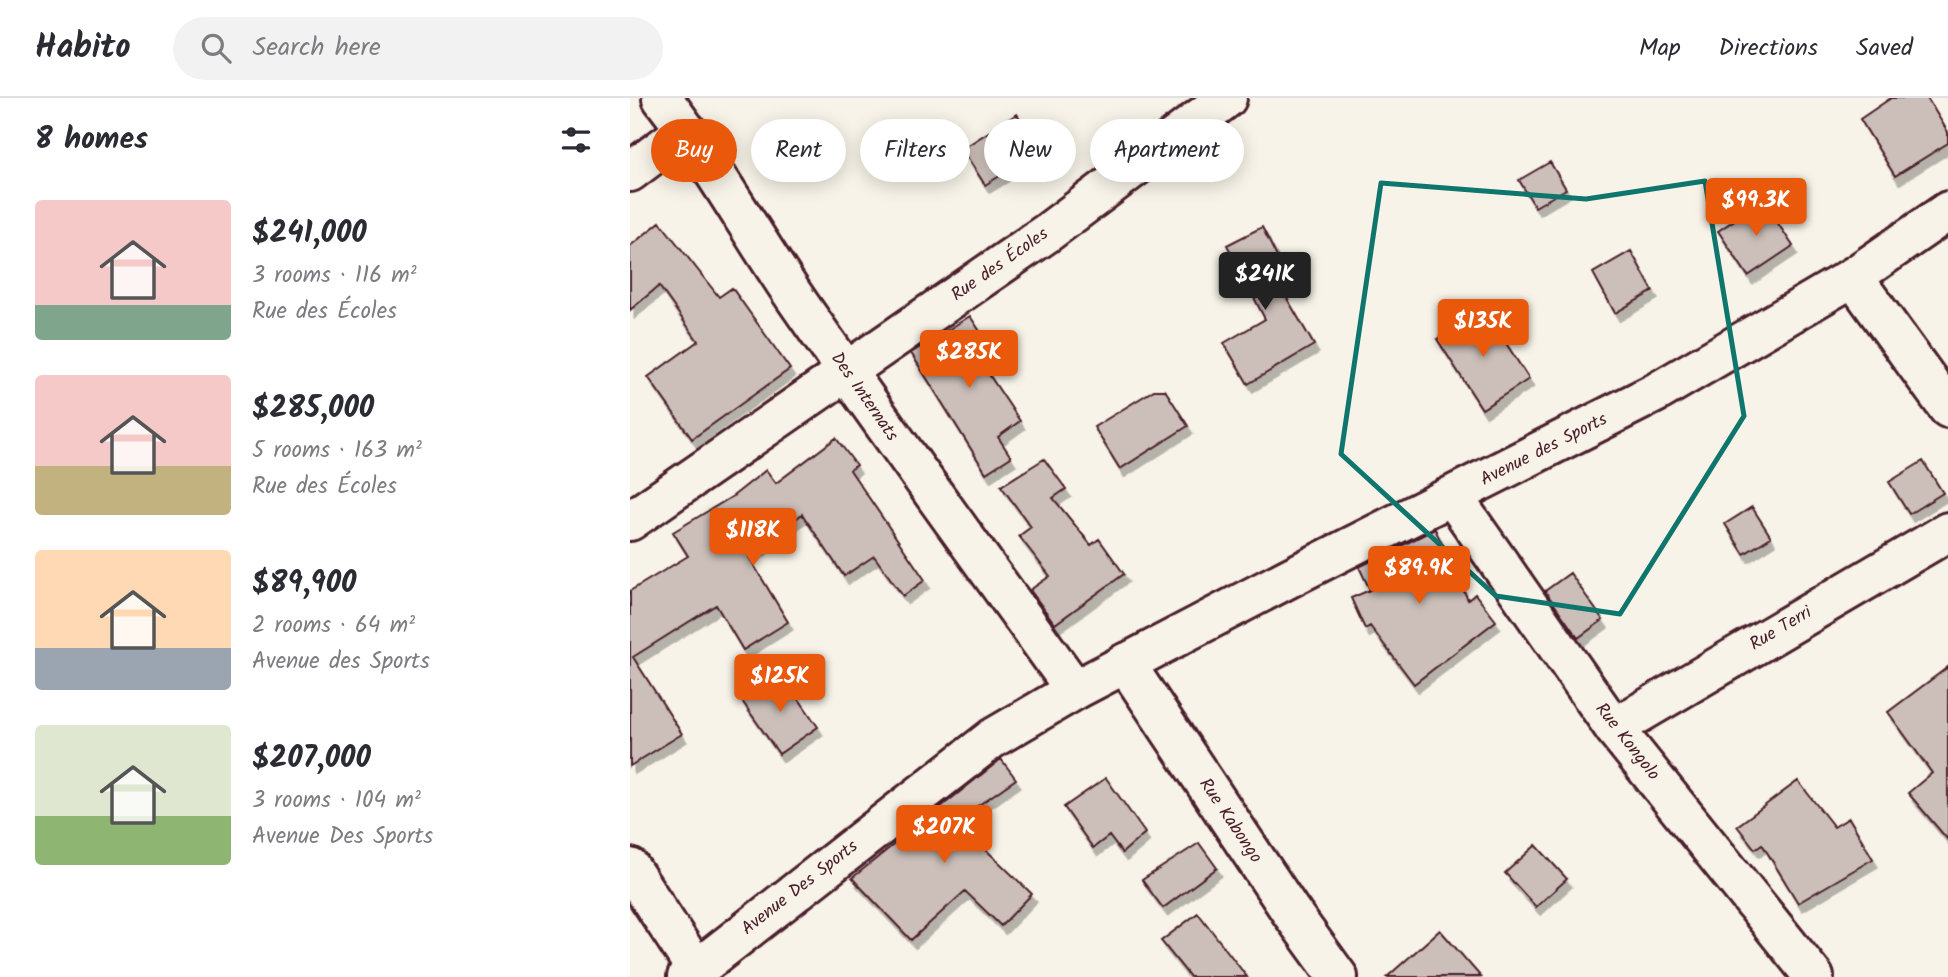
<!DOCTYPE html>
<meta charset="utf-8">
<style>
:root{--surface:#fff;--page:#f2f2f3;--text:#2b2b33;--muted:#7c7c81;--line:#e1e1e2;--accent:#ea580c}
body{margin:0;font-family:Kalam,sans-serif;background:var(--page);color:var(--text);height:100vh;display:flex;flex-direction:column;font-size:26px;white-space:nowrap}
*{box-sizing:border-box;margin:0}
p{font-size:23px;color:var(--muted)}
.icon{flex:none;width:38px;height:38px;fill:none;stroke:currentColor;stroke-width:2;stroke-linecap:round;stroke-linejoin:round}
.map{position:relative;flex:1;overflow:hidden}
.sheet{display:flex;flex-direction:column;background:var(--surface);width:630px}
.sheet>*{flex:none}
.top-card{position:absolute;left:21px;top:21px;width:665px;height:63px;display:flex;gap:14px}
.price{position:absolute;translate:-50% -60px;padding:0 16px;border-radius:7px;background:var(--accent);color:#fff;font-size:23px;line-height:46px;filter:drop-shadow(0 2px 4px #0008)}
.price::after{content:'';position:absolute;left:50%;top:42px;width:21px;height:16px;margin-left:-10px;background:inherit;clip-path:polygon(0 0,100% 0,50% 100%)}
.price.on{background:#222;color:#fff}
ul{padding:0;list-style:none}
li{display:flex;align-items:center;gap:21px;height:175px;padding:0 35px}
li span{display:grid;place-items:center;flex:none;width:196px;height:140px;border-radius:7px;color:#555}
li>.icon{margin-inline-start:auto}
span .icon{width:84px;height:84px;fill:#fffc;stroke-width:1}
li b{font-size:30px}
h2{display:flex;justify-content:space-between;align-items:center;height:84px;padding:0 35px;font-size:30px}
.pill{padding:0 24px;border-radius:32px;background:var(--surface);box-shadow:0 4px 18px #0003;font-size:24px;line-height:63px}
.pill.on{background:var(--accent);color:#fff}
header{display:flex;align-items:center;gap:42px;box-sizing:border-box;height:98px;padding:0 35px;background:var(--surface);border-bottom:2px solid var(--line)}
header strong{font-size:33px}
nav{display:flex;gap:38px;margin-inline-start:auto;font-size:24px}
.search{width:490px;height:63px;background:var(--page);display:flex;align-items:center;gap:18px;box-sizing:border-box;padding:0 24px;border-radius:38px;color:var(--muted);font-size:26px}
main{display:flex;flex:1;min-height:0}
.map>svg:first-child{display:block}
.building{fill:#ccbfb9;stroke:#4a1f2b;stroke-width:2;filter:url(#shadow)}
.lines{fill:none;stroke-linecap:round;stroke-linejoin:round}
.minor-casing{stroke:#4a1f2b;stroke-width:44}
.tertiary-casing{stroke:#4a1f2b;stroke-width:44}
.minor{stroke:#f7f3e8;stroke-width:38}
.tertiary{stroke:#f7f3e8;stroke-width:38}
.marked{fill:none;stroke:#0f766e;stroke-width:5;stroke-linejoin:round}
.labels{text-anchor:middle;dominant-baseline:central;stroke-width:6;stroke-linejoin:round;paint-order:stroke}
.street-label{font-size:18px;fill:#4a1f2b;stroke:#f7f3e8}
</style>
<header>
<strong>Habito</strong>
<div class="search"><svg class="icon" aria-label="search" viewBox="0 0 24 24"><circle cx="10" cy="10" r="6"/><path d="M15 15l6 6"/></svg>Search here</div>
<nav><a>Map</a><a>Directions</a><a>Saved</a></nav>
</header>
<main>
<section class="sheet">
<h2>8 homes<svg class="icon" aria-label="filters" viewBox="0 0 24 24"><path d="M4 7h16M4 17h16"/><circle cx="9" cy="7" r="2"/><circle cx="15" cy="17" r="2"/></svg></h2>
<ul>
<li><span style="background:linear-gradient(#f6c9c9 75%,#7fa58c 0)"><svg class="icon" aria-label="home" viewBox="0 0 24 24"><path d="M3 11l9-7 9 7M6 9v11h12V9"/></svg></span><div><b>$241,000</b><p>3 rooms · 116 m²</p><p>Rue des Écoles</p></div></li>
<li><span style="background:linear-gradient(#f6c9c9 65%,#c2b280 0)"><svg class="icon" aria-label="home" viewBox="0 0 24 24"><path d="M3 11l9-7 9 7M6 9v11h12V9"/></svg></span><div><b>$285,000</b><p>5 rooms · 163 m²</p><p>Rue des Écoles</p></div></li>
<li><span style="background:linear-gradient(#ffd9b3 70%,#9aa5b1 0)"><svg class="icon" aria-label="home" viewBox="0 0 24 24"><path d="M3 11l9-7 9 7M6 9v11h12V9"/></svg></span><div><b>$89,900</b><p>2 rooms · 64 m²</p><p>Avenue des Sports</p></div></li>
<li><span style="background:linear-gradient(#dfe7d0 65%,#8fb573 0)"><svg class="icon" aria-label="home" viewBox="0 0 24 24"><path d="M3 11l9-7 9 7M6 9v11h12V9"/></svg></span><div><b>$207,000</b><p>3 rooms · 104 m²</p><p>Avenue Des Sports</p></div></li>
</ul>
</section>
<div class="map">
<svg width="1318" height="879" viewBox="0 0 1318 879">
<defs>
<filter id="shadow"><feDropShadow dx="4.5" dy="8" stdDeviation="0" flood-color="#0004"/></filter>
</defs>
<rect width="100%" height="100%" fill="#f7f3e8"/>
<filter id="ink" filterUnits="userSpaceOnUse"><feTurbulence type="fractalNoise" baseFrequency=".0143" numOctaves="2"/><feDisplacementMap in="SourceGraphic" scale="14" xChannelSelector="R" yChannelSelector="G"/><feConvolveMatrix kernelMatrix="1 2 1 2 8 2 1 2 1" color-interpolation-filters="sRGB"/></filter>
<g filter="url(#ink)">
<path class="building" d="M1261,0h36l21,34v11l-53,33 -35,-57z
M387,16l24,37 -56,34 -23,-36z
M920,64l16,27 -31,18 -16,-27z
M1133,103l30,45 -45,30 -30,-45z
M30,124l59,75 13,-9 58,81 -98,70 -44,-62 50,-36 -39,-55 -29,24v-64z
M632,129l22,44 -10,5 40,69 -66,39 -24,-41 41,-24 -38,-74z
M1001,153l22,40 -38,22 -22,-40z
M854,211l45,70 -47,30 -45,-70z
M340,218l26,40 -14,8 38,57 -22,16 13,20 -25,16 -75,-120z
M524,292h11l23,36 -68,43 -26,-42z
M206,340l20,27 -6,5 75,110 -22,16 -29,-40 -30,20 -42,-62 -53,43 39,65 -45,28 -27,-45 -83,52 49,77 -52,32v-175l58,-35 -15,-24 60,-36 33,-26 10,13z
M414,361l22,30 -13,9 38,47 8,-6 25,35 -69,50 -25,-34 20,-14 -31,-40 12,-9 -30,-41z
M1293,363l20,32 -34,21 -20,-32z
M1122,409l19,30 -27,17 -19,-30z
M805,431l33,71 7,-6 21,27 -82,63 -44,-58 -5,3 -14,-31 19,-8 -11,-23z
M940,475l33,47 -25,18 -33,-47z
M1318,569v173l-40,-47 24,-20 -44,-61z
M152,576l36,53 -39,27 -37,-53z
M371,661l15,20 -60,42 76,73 -31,32 -36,-35 -54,49 -59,-62z
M476,680l39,55 -23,20 -13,-17 -16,12 -29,-41z
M1168,683l36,46 15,-9 24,41 -75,44 -36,-59 -7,5 -18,-23z
M569,745l18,25 -54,40 -21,-28z
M906,747l31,34 -31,28 -31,-34z
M568,815l49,64h-57l-29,-36z
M810,832l41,47h-94z"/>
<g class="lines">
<g class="minor-casing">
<path id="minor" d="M32,0c51,66 91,139 138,207 90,130 183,257 275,385
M0,74l56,-42
M1223,179l95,131
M823,399l161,231 200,249
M0,423l417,-288 180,-135
M495,565l166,249 47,65
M984,630l334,-196
M0,770l66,101"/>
</g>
<g class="tertiary-casing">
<path id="tertiary" d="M57,879l306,-239 82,-48 216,-113 366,-185 196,-115 95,-66"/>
</g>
<use href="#minor" class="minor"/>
<use href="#tertiary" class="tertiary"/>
</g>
</g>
<path class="marked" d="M1075,83l39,235 -124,198 -124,-18 -155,-142 40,-271 205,16z"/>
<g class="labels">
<g class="street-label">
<text transform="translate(370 167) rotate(-35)">Rue des Écoles</text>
<text transform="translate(234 299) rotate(55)">Des Internats</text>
<text transform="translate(914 352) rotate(-27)">Avenue des Sports</text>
<text transform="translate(1151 531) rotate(-31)">Rue Terri</text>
<text transform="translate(997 644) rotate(52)">Rue Kongolo</text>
<text transform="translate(600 723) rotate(56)">Rue Kabongo</text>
<text transform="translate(170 790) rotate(-38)">Avenue Des Sports</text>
</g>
</g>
</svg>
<b class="price" style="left:1126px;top:140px">$99.3K</b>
<b class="price on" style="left:635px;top:214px">$241K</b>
<b class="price" style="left:853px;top:261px">$135K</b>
<b class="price" style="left:339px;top:292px">$285K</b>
<b class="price" style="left:123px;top:470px">$118K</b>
<b class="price" style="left:789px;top:508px">$89.9K</b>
<b class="price" style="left:150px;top:616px">$125K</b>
<b class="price" style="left:314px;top:767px">$207K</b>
<div class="top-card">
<a class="pill on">Buy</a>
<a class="pill">Rent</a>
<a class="pill">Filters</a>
<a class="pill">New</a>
<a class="pill">Apartment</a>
</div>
</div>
</main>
